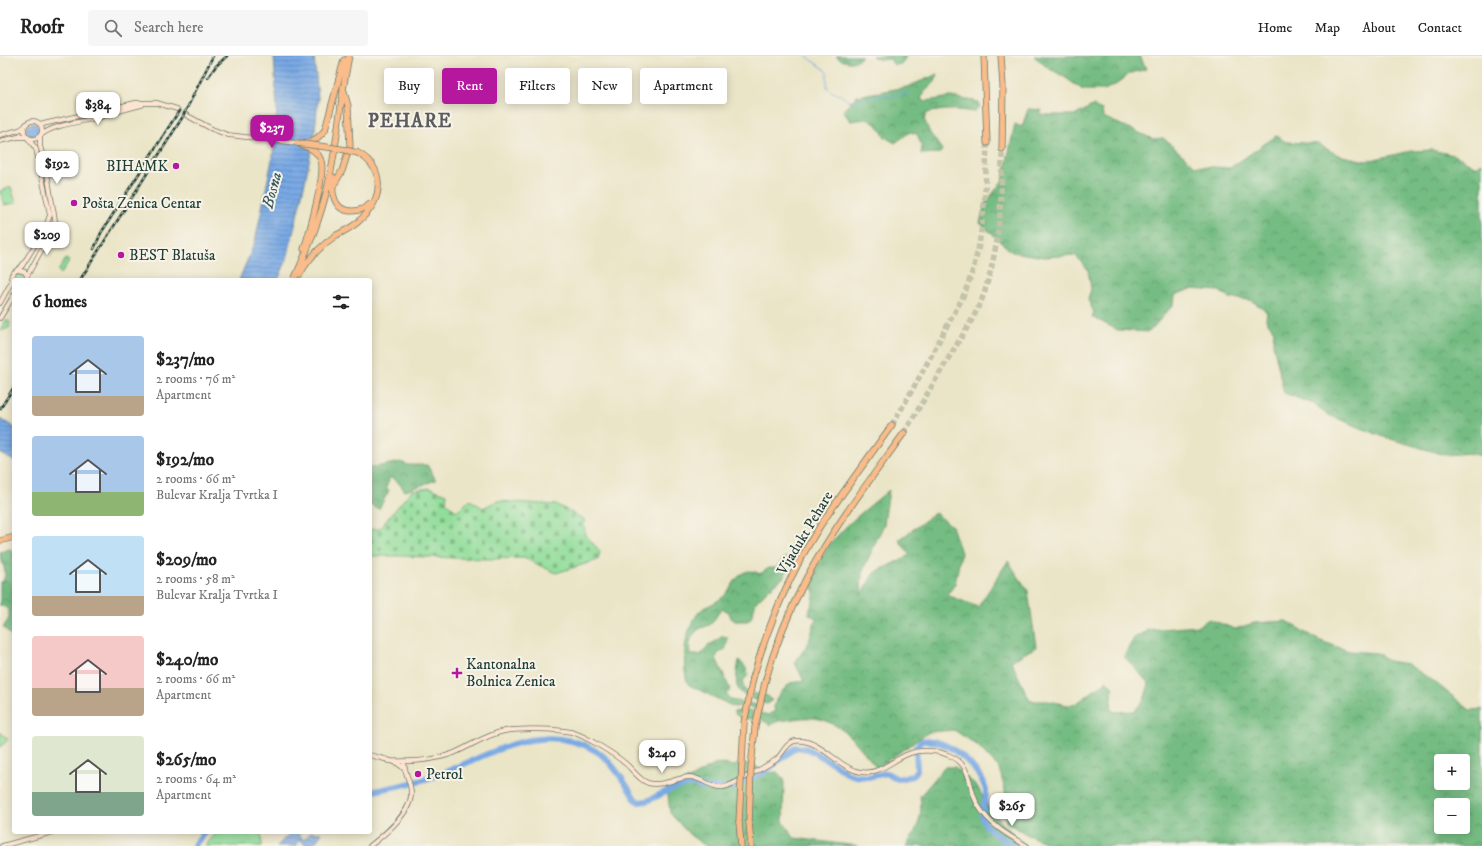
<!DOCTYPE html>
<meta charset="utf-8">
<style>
:root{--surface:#fff;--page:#f6f6f6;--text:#222;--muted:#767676;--line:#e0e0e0;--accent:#b5179e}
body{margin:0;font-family:"IM FELL DW Pica",serif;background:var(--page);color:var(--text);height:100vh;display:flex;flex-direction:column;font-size:15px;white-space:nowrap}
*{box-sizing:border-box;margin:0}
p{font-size:13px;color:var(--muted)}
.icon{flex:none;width:22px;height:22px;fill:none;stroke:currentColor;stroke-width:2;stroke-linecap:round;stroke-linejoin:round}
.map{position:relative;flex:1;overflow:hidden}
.drawer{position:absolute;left:12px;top:222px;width:360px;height:556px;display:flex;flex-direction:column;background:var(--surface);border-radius:4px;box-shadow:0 2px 10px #0003}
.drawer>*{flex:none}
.guide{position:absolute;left:384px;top:12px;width:380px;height:36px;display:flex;gap:8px}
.buttons{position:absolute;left:1434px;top:698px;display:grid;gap:8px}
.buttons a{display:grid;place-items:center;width:36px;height:36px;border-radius:4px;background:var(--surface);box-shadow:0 2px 10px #0003;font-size:20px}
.price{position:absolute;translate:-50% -34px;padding:0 9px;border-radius:8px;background:#fff;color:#222;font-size:13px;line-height:26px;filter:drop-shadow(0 1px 2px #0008)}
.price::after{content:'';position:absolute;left:50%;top:24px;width:12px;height:9px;margin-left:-6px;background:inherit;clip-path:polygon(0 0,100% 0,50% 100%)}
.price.selected{background:var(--accent);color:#fff}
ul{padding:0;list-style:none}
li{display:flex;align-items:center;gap:12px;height:100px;padding:0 20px}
li span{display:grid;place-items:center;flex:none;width:112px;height:80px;border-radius:4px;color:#555}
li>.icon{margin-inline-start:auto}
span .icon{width:48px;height:48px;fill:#fffc;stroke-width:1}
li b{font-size:17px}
h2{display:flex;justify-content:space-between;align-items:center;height:48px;padding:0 20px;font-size:17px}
.chip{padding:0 14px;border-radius:4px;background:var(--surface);box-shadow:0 2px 10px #0003;font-size:14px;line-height:36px}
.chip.selected{background:var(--accent);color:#fff}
header{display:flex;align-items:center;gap:24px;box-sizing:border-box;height:56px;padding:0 20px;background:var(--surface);border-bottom:1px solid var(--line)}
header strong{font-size:19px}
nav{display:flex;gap:22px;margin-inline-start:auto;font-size:14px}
.search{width:280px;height:36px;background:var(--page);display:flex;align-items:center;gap:10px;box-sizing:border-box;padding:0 14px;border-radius:4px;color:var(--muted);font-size:15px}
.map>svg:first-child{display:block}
.grass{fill:url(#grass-tufts);stroke:#588d67}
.forest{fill:url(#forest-crowns);stroke:#4a7c5b;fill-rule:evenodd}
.cemetery{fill:url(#cemetery-stones);stroke:#588d67}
.park{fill:#91dd9a;stroke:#588d67}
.water{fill:url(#water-rules);stroke:#4c738c}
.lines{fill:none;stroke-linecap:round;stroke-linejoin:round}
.stream{stroke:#79a9e4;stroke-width:1}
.river{stroke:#79a9e4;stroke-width:6}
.secondary-tunnel{stroke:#c2c3aa;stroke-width:4;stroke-dasharray:4 2;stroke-linecap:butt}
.highway-tunnel{stroke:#c2c3aa;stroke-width:5.5;stroke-dasharray:5.5 3;stroke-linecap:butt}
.secondary-casing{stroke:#667868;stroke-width:5.5}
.highway-casing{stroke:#667868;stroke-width:7}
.secondary{stroke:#fde4d0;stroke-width:4}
.highway{stroke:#f9bc8a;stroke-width:5.5}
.rail-casing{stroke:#1f3d34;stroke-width:2.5}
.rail{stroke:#f7f3e8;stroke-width:1;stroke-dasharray:3;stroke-linecap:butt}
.highway-bridge-casing{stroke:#667868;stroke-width:7;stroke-linecap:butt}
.highway-bridge{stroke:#f9bc8a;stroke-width:5.5}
.poi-dot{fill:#b5179e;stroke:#f7f3e8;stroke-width:1.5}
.labels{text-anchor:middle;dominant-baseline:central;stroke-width:4;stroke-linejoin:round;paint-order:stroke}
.poi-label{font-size:15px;fill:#1f3d34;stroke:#f7f3e8;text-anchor:start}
.street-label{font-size:15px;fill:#1f3d34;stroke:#f7f3e8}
.water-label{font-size:16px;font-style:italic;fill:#365860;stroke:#f7f3e8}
.district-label{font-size:19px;font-weight:bold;letter-spacing:1px;fill:#5a5c5e;stroke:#f7f3e8}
</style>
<header>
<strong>Roofr</strong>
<div class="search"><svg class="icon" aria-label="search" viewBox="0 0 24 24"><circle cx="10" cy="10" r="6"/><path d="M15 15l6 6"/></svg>Search here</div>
<nav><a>Home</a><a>Map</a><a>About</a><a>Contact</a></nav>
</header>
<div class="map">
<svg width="1482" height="790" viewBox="0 0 1482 790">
<defs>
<pattern id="grass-tufts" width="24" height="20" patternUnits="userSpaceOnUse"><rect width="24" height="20" fill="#91dd9a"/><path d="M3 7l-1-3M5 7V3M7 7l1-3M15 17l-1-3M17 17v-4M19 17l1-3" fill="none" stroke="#76b47e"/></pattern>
<pattern id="forest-crowns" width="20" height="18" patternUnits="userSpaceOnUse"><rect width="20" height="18" fill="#74bc82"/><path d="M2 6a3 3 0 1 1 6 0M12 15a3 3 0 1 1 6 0" fill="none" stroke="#5f9a6b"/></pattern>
<pattern id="cemetery-stones" width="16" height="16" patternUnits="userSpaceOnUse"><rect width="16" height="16" fill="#91dd9a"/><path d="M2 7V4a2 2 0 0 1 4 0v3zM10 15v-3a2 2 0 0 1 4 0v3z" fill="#76b47e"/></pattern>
<pattern id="water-rules" width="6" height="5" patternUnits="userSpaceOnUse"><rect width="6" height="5" fill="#79a9e4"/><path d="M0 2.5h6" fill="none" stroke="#638bba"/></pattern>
</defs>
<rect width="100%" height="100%" fill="#f7f3e8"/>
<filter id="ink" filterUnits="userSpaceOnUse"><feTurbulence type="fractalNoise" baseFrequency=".025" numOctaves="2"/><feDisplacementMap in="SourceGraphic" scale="8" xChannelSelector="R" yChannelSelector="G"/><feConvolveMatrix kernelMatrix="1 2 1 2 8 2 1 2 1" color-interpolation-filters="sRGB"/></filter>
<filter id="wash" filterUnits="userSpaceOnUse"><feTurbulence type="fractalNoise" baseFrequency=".012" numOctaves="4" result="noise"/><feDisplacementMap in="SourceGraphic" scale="16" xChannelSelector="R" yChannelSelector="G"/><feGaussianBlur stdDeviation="0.9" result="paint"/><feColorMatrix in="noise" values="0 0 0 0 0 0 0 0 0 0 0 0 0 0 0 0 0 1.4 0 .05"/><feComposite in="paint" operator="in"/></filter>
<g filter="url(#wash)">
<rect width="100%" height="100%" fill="#ebe5c8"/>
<path class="grass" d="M66,203l3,2 -8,13 -3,-3z
M19,217l5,2 1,5h-11l1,-5z
M5,264h3l2,2 -1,6 -9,3z"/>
<path class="forest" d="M836,0h26c-8,9 -18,7 -26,0z
M872,0h34l-4,8 -8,1 -4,-6 -10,1z
M1034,0h106l6,13 -18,5 -11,10 -13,6h-21l-20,-14 -15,-8z
M938,18c-3,14 -13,12 -17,25l6,2 24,-4 28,5 1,5 -5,5c-17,-3 -32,-3 -48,1l-3,6 6,14 12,17 -2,3 -19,1 1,-8 -5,-12 -7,-2 -15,11 -10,-6 -5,-8 -8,-8 -6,-2 -16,2 -7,-11 14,-14 50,-9z
M1094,49l1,2 7,3 1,7 50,22 10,-1 32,28 35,2 46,-32 10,6 32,2 20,11 28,6 45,-10 21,-1 25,6 19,11 6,-5v294l-12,-3 -25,2 -61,-18 -58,-23 -10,-9 -32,-12 -11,-50 1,-12 -8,-11 1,-8 -16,-12 -21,-2 -11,-7 -28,-2 -16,6 -1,9 -25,28 -31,-2 -26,-13 2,-5 -6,-12 3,-11 -3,-19 -13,-15 -31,2 -32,-5 -32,-29 5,-19 18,-24 12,-56 7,3 6,-18 14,1 -2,5h36z
M400,406l8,3h19l9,15 -31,11 -8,-10 -7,-4 -4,11 3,2 -10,19 -9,-4v-37z
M889,434l-5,34 -22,48 -1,23 13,-22 36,-18 -11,-15 36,-27 17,13 9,27 -6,31 -8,11 31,12 30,-46 20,30 8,56 -25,14 19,40h18l20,4 9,-2 30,-22 6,7 -2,20 2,4 21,-1 10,-11 5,-16 -25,-28 10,-18 14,-8 50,-4 11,-7 26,10 19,-6 32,-2 32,19 31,11 28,2 12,8 18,3 25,16 38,30 12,-1v137h-428l-26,-11 -22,-13 1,-8 -2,-24 -6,-22 -22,-23 -23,-15 -25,2 -52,36c-23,-28 -42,-57 -83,-49 -11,2 -14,0 -24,6 -3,-2 -8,-6 -12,-6 -11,-2 -14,4 -25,-7 13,-3 23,0 35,3l7,-4 -1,-4 3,-10 13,-14 14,-2 -9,-18 14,-21 7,-24 -7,-4c0,-7 5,-11 5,-16 1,-5 -2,-10 -1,-16 7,-41 47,-67 76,-92zM1441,705h22v22h-22zM1441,749h22v22h-22z
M799,491l3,2 -6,6 -12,22 -14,11 -14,14 -5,16 -3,3h-13l-4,-3 -2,-6 -6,-3c-6,3 -7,10 -12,15 -3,2 -8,3 -12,5 -10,7 -10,16 -9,26h9l8,-8 16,-11 4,1c0,9 0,14 -9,16l-2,5 14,31 -1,3h-4l6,8 26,5 3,2v2l-19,-3 -7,1 -45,-22c-3,-4 -3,-9 -4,-14 -2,-21 1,-42 14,-59 6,-6 17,-9 24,-15 12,-11 16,-34 37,-23l9,-6h7l7,-9 7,-3 4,-6z
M10,493l4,3v87l-11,-13c7,-6 8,-11 3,-19l-6,-1v-25l3,1c6,-14 -3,-18 -3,-30z
M739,604c5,5 8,8 9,15l-5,6v5l3,6 22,4 4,4 -3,3 -3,1c-30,-11 -33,-11 -27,-44z
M718,707l14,3 20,-3 14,10 11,-1 7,7 -1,42 11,17 64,8h-152l-16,-11 -20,-22 -3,-28 5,3z
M945,711h10l22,19 14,26 35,34h-120c12,-17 17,-29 14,-50z"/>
<path class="cemetery" d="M430,432l17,6 -1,8 10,9 14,-11 13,8 14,-7 60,4 27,14 1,16 15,16 -2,9 -42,13 -32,-15 -37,1 -87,-3h-30v-27h9l33,-39z"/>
<path class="park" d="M11,131l5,16 -12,2 -4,-14z
M0,676l8,7 -7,8 -1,-1z
M217,776h44l1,14h-57z"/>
<path class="water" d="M274,0h40l4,42 -3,33 -10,51 -18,77 -9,21h-39l16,-38 18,-87 4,-47z
M26 74a7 7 0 1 1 14 0a7 7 0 1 1-14 0Z
M0,363l14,8v34l-14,-8z
M291,776h6l7,8 7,-8 11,1c-4,6 -8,13 -15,13l-7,-6 -4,6h-19z"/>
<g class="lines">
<path class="stream" d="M807,0c6,7 14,9 20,16v15l4,4 11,5 6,5h6l7,-2 50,-6"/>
<path class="river" d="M370,736c21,-5 42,-8 62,-15 53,-18 107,-60 164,-26 17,10 29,33 40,49l3,2 8,-1 27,-13 16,-4 16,4h25l35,-17 30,-24 12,2 28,16 10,8 9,3 13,1 18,-4 12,6 15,-3 4,-6 -1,-23 6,-6c24,-5 59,27 64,50 1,10 -7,22 -2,31 4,10 22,19 32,24
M194,790l11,-14"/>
</g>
</g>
<g filter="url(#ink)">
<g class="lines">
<path class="secondary-tunnel" d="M177,53l9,6"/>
<path class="highway-tunnel" d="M892,369c19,-32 36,-63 53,-95 7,-14 16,-27 21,-41 19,-46 19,-97 21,-146
M904,377c17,-28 33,-56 50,-84 10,-16 21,-33 28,-50 18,-50 20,-98 20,-150"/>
<g class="secondary-casing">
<path id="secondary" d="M186,59l26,14 16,6 69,8
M24 74a9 9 0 1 1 18 0a9 9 0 1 1-18 0Z
M38,67l5,1 92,-21h22l20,6
M0,79l19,-5 5,-3
M41,79c14,-11 41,-13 59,-18 14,-4 27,-9 42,-12
M0,85l18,-4h8
M18,214l7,2 2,4v4
M27,220l25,-45 3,-11 -9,-53 -6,-21v-11
M14,228l-3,-6 1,-4 10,-8 23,-37 5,-14 -14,-66 -9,-12
M0,247l12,-22
M0,262l14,-23
M370,699c11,4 27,5 34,14
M388,705c20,1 46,0 66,-8 17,-7 33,-19 51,-22 13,-3 53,-2 66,1 13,3 45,23 55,32 7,6 13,16 22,19 13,4 28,-5 41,-6 12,0 23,12 35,10 7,-1 46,-23 53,-28 6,-6 9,-16 18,-18 24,-4 42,27 66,31 18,3 31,-12 47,-18 11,-5 29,-4 40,1 26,9 19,34 31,52 11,18 30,29 48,39
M2,790l51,-14
M370,790c14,-11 40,-32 41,-51 1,-11 -7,-22 -7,-34"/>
</g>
<g class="highway-casing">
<path id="highway" d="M984,0l3,87
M1001,0l2,30 -1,63
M303,87c10,0 16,-6 22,-13l19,-70
M301,89c9,3 17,6 20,16 5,12 -12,73 -17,88
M333,121c-1,8 -1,16 2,23 6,15 25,13 35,4
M332,132l10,-17 8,-25 -2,-40 -5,-18
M300,218c8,-15 21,-28 35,-38 9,-5 19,-9 26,-17 22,-20 25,-50 -3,-66
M294,224c14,-31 27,-62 34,-95 10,-42 12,-86 21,-129
M0,485l14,-4
M753,622c15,-53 37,-105 67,-152 23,-34 48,-68 72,-101
M765,626c10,-36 24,-71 42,-105 27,-51 63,-97 97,-144
M739,766l2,24
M749,766l2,24"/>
</g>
<use href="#secondary" class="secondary"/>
<use href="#highway" class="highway"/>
<g class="rail-casing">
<path id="rail" d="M208,21l8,-11 11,-10
M94,193l7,-16 78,-122
M80,224l102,-162 31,-62
M0,353l14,-22"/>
</g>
<use href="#rail" class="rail"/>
<g class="highway-bridge-casing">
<path id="highway-bridge" d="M297,87l44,6 17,4
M739,766l5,-99 9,-45
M749,766l2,-54 4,-41 10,-45"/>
</g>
<use href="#highway-bridge" class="highway-bridge"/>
</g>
</g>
<g class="poi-dot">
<circle cx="176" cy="110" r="4"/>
<circle cx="74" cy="147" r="4"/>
<circle cx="121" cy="199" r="4"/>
<path d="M455 611h4v4h4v4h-4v4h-4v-4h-4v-4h4z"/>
<circle cx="418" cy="718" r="4"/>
</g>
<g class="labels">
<g class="poi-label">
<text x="168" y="110" text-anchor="end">BIHAMK</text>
<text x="82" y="147">Pošta Zenica Centar</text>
<text x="129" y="199">BEST Blatuša</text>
<text x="466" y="608">Kantonalna<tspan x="466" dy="17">Bolnica Zenica</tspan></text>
<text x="426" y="718">Petrol</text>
</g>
<g class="street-label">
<text transform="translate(805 477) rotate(-59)">Vijadukt Pehare</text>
</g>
<g class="water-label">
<text transform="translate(272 134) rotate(-75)">Bosna</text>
</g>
<g class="district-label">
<text x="410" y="65">PEHARE</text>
</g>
</g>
</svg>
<div class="buttons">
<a>+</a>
<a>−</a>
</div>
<b class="price" style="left:98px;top:70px">$384</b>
<b class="price selected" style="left:272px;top:93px">$237</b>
<b class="price" style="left:57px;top:129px">$192</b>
<b class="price" style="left:47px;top:200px">$209</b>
<b class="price" style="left:662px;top:718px">$240</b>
<b class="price" style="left:1012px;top:771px">$265</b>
<div class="guide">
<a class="chip">Buy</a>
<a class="chip selected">Rent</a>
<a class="chip">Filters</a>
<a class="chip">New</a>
<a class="chip">Apartment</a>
</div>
<section class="drawer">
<h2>6 homes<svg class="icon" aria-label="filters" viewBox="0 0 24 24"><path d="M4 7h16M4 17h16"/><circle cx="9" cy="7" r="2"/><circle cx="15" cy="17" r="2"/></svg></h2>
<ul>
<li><span style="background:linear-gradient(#a9c7e8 75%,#b9a48a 0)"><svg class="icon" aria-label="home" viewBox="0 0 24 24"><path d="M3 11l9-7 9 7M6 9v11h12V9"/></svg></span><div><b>$237/mo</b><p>2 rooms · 76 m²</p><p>Apartment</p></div></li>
<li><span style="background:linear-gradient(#a9c7e8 70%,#8fb573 0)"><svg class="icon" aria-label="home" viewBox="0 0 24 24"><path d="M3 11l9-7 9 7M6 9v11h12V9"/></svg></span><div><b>$192/mo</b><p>2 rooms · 66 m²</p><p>Bulevar Kralja Tvrtka I</p></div></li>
<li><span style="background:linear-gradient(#bfe0f5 75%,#b9a48a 0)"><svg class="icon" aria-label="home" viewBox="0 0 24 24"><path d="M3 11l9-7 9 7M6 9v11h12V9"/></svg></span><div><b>$209/mo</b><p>2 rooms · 58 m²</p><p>Bulevar Kralja Tvrtka I</p></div></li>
<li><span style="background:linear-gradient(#f6c9c9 65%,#b9a48a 0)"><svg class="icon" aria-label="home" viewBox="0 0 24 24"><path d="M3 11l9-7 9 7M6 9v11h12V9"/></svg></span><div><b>$240/mo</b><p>2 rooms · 66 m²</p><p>Apartment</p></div></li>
<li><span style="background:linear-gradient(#dfe7d0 70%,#7fa58c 0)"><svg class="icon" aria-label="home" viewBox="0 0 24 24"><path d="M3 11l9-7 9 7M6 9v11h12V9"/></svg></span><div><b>$265/mo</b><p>2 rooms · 64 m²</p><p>Apartment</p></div></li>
</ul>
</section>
</div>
